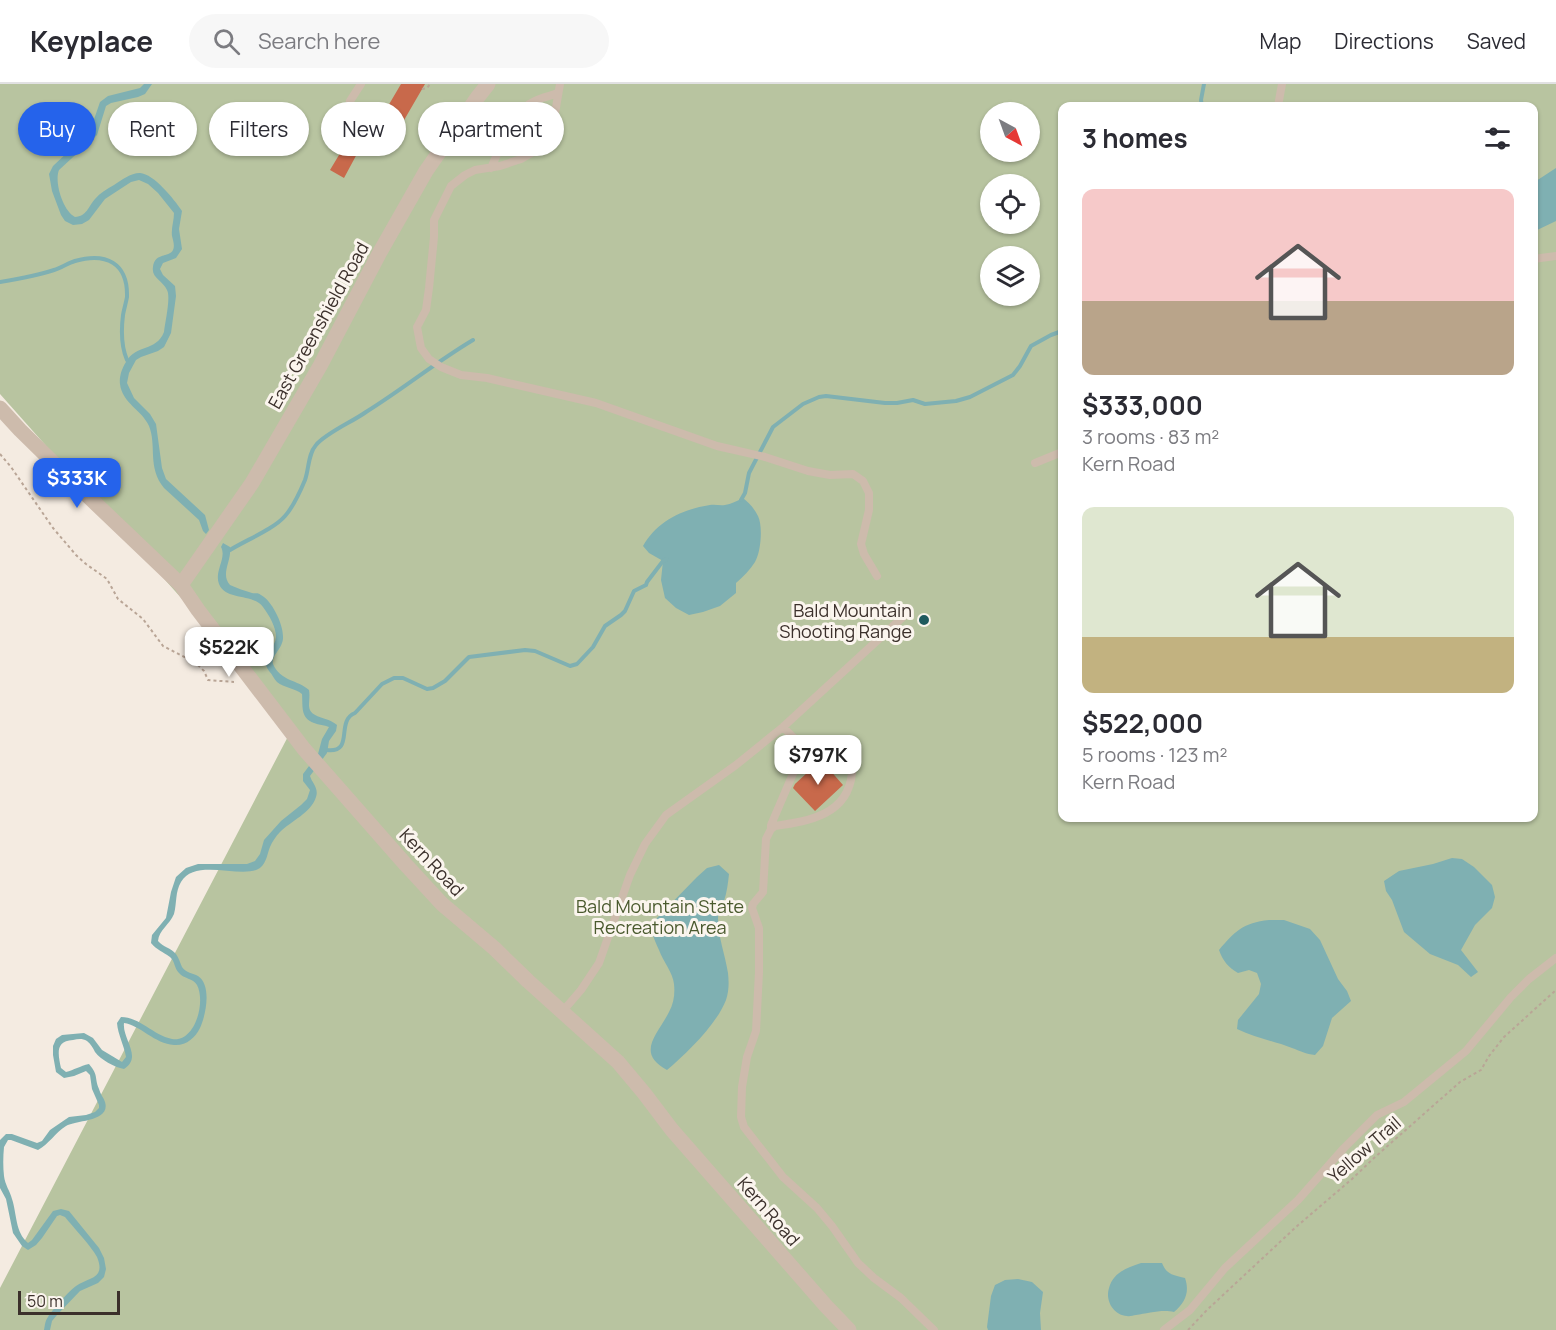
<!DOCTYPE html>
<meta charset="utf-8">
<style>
:root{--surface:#fff;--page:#f7f7f7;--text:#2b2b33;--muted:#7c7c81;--line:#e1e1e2;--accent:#2563eb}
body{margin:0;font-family:Manrope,sans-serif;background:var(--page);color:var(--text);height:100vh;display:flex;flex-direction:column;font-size:22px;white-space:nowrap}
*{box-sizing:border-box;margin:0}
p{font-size:20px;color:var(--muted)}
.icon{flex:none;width:33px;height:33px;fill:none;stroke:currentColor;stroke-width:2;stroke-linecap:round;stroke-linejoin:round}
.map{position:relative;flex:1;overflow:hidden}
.side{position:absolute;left:1058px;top:18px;width:480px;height:720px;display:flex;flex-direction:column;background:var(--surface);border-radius:12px;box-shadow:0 2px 4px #0004}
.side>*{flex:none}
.hud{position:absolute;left:18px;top:18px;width:570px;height:54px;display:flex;gap:12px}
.needle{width:39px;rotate:139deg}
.tools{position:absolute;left:980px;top:18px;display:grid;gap:12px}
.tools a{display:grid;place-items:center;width:60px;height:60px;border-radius:50%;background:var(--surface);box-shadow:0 2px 4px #0004;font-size:30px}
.scale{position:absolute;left:18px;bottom:15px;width:102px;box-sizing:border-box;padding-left:6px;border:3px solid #3b302b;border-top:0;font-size:16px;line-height:21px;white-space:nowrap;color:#3b302b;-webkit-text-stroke:4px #fbf5ee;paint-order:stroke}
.price{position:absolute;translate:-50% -51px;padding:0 14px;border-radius:12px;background:#fff;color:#222;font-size:20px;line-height:39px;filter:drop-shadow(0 2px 3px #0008)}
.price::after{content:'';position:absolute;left:50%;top:36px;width:18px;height:14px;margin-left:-9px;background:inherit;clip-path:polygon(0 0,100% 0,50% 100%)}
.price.current{background:var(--accent);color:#fff}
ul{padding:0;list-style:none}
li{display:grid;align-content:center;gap:12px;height:318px;padding:0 24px}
li span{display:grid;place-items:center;height:186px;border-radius:12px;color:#555}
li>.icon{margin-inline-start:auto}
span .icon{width:108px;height:108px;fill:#fffc;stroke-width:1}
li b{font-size:26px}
h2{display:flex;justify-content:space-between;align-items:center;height:72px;padding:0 24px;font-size:26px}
.chip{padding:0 21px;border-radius:27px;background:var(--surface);box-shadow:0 2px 4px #0004;font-size:21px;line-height:54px}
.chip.current{background:var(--accent);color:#fff}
header{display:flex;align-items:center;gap:36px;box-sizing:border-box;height:84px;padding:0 30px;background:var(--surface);border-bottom:2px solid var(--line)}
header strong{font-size:28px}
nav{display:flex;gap:33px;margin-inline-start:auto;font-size:21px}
.search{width:420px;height:54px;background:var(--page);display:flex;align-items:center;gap:15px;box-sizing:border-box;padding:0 21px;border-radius:33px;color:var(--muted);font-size:22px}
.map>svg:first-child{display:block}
.green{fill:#b8c4a0;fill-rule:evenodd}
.water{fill:#7fb0b2}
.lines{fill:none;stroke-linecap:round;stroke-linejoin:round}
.stream{stroke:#7fb0b2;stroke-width:4}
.building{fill:#c8694b}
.path{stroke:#b9a596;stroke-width:2;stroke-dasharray:3 3;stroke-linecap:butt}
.lane{stroke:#cdbbac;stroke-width:8}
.street{stroke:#cdbbac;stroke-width:15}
.poi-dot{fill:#1f5a5e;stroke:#fbf5ee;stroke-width:2}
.labels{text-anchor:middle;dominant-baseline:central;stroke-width:6;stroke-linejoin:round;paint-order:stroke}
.street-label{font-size:18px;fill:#3b302b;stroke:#fbf5ee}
.poi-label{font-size:18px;fill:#3b302b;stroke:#fbf5ee;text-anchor:end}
.park-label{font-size:18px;fill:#4a5a2e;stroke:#fbf5ee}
</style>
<header>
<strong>Keyplace</strong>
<div class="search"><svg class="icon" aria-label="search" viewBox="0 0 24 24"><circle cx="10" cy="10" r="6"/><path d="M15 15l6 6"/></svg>Search here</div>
<nav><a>Map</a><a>Directions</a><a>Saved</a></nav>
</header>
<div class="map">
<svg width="1556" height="1246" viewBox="0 0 1556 1246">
<rect width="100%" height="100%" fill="#f4ebe1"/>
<path class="green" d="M0,0h1556v1246h-1556v-42l294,-563 -294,-331zM1062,22h471v712h-471zM990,28h39v40h-39zM990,100h39v40h-39zM990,172h39v40h-39z"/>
<path class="water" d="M144,0h8l-7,10 -7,3 -27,6 -5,3 -9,29 -38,35c-5,12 4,41 16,47 12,-1 13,-10 20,-18 5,-6 12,-10 19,-14 8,-5 16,-12 26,-12 14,1 34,26 42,38l-3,18 3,20 -6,9 -13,5 -3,6 3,6 12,11 1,10 -5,37 -7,14 -6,4 -17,6 -5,3 -7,13 -2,10 7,15 16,16 6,10 6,44 4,11 39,36 4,15 -3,4 -3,-3 -4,-11 -35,-32c-17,-21 -7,-42 -15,-62 -7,-16 -27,-23 -29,-42 -1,-7 2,-16 6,-22 10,-18 30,-10 38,-30 1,-10 7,-35 3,-42 -4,-9 -16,-12 -14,-23 2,-15 16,-9 20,-17 2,-4 0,-10 -1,-14 -1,-8 2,-15 2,-23l-16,-20 -10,-9 -9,-4 -8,2 -26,17 -16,21 -7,4 -9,1 -8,-4 -4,-6 -9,-24 -3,-17 4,-8 37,-35 10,-29 8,-6 32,-8z
M1556,84v53l-23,11v-49z
M743,414c6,5 11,10 15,18 5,10 3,36 -3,46 -5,8 -12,15 -19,21v10l-16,13 -17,6 -14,3 -13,-7 -11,-10 -4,-18 2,-19 -14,-8 -6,-7c14,-25 40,-37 67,-41 5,-1 10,1 15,0 6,-1 12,-4 18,-7z
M223,459l7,4c2,14 -10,27 0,38 7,3 15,6 22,8 6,1 4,-1 9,2 12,6 26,36 21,48 -2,7 -11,14 -9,21 7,17 25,16 36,26 1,6 0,10 0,16 1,13 18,10 28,19l-1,6 -7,10 -2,12 -17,23c2,7 9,12 6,21 -5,16 -25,24 -36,35 -4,4 -8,10 -10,15 -3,7 -3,15 -10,21 -17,12 -65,-11 -79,14 -6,10 -4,21 -7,32 -4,10 -15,16 -16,27 5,6 13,7 18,13 3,4 4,9 6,13 4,6 11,6 16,9 14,9 8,39 2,52 -5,10 -14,18 -26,17 -19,-1 -34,-20 -50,-22 -2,16 19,34 0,46 -10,-2 -23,-9 -29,-17 -2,-4 -4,-8 -8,-11 -5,-3 -9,-2 -14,-1 -18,1 -15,14 -12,28l5,4c8,-2 14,-6 23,-8 10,12 5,13 10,25 1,5 5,9 6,13 6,20 -29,18 -39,24 -11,7 -17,18 -28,24l-27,-10h-3l-4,7c-1,10 -1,20 0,29 1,9 6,15 8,23 5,15 3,33 16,44l4,-3 21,-29 8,-2 8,2 30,37 5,10 2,11 -2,8 -6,6 -18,8 -23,24 -5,6 -2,9h-6c1,-5 1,-9 4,-13 4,-7 22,-27 28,-31 13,-9 30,-7 21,-29 -5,-10 -24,-30 -32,-40l-5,-2 -3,1 -15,22 -6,7 -8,5 -6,-4 -9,-13 -7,-34 -6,-11v-48l6,-6h6l25,9 5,-2 8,-11 19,-13 17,-2 9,-3 4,-4v-3l-7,-16 -2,-14 -4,-4 -12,5 -10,2 -8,-6 -3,-17v-9l3,-7 6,-4 22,-2 9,5 9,12 20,12 4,-5c-2,-12 -8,-22 -9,-34l4,-6c19,0 32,18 51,22 23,4 34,-37 25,-54 -4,-7 -13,-6 -18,-12 -5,-5 -4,-12 -9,-16 -8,-6 -12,-6 -19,-14l1,-8 14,-17 5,-26 5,-15 10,-9 12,-4h49l8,-3 5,-7 4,-14 17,-19 20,-16 6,-6 3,-9 -7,-9v-7l15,-20 4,-15 7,-12c-5,-2 -10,-2 -15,-4 -14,-5 -11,-17 -12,-29 -7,-6 -18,-6 -25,-12 -3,-3 -5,-8 -8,-11 -11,-16 6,-20 7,-34 0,-10 -7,-22 -13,-30 -10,-14 -37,-6 -44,-23 -5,-13 8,-26 2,-37z
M1452,774l10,1 12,8 18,18 3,12 -3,11 -17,17 -14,25 17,22 -7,5 -13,-12 -28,-11 -26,-22 -12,-32 -6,-9 -2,-10 15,-10 34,-7z
M719,781l10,9c-1,9 -2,18 -5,27 -2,5 -6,11 -6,17 0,19 7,36 10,55 1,9 1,18 -2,27 -9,24 -40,54 -59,70 -32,-17 -9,-36 2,-58 5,-9 6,-18 5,-28 -1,-11 -11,-23 -15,-34 -3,-6 -5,-12 -7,-17l4,-14 41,-42 10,-9z
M1269,836h15l26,9 10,11 18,39 9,12 4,10 -19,17 -9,28 -8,9c-9,-1 -15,-4 -23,-7 -18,-7 -37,-10 -55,-19l1,-9 21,-26 2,-10 -4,-11 -8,-3 -11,3c-10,-6 -15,-12 -19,-23 16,-19 24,-27 50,-30z
M1141,1179h21c5,12 11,12 23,15 5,14 0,25 -11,34 -11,-3 -26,1 -38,3 -3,0 -6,2 -9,1 -14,-1 -22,-16 -18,-28 4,-15 17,-20 32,-25z
M1018,1195l14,3 11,10 -3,21 1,17h-53l-1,-3 4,-31 4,-11 10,-5z"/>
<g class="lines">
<path class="stream" d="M1202,22l-1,-6 3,-16
M0,198c18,-3 36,-6 54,-12 7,-2 14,-7 21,-9 31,-9 53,2 52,36 -1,6 -3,12 -4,18 -2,16 -2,31 4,45
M741,416l4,-7 4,-20 24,-46 30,-23 16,-7 7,-1 59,7h12l16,-3 12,4 31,-3 14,-4 43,-22 7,-9 11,-20 20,-11 11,-4
M230,466c16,-10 44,-21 55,-34 9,-10 15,-24 20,-36 4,-11 3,-26 11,-35 10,-12 36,-23 50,-33 37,-23 70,-50 107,-72
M327,666c28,3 8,-29 28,-37l27,-29 12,-6h9l24,11 6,-1 12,-7 24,-24 56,-7 10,1 35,15 7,-2 16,-17 12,-21 16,-11 4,-4 9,-20 12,-6 1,-3 16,-21 4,-2"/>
</g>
<path class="building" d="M401,0h24l-36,62 -18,-11z
M345,61l13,7 -14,26 -14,-8z
M821,676l22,25 -28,26 -22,-23 2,-4z"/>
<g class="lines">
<path class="path" d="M422,5l5,-1 3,-4
M0,370l11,13 42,61 23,27 10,9 21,15 11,20 25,20 20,27 33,17 8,8 4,9 26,2
M1188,1246l19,-20 89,-83 56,-48 22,-21 86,-76 21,-12 8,-14 15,-19 52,-47"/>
<path class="lane" d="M560,0l-6,35 -6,16 -15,17 -12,7 -21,7 -25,4 -10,5 -14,11 -17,34v17l-5,51 -3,22 -9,17 4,21 8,11 12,8 20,8 26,3 109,25 121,43 48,11 43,14 22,4 23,-1 10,7 6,12v17l-8,34 3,10 13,22
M350,17l11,-17
M1278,22l4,-22
M491,84c11,-23 19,-56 44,-67 7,-4 16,-5 23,-8
M1533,175l23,-3
M1035,379l27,-11
M783,643l21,21 -33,77v4l4,-3c34,-5 73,-11 77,-53 -18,-20 -20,-25 -48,-25
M771,745l-5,10 -3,53 -10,12 -1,4 7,20v44l-3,59 -9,26 -5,30 -1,30 3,10 39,50 34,31 15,18 26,37 16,15 27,20 33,32
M562,928l19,-22 18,-27 31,-88 15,-31 21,-29 70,-50 47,-38 121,-111
M1164,1246l26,-20 35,-42 73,-68 46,-52 33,-33 27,-13 62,-51 45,-54 18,-18 27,-21"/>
<path class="street" d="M0,324l20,22 51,50 110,105 17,25 106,139 102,116 36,39 52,44 34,33 90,81 26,31 28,37 154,176 23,24
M181,501l71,-102 68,-117 60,-114 46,-81 51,-73 11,-14"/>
</g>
<circle class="poi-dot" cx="924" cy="536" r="6"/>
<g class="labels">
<g class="street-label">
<text transform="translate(318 241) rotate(-61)">East Greenshield Road</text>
<text transform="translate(432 778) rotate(47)">Kern Road</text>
<text transform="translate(1364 1065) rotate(-41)">Yellow Trail</text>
<text transform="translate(769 1127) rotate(49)">Kern Road</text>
</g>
<g class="poi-label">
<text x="912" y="526">Bald Mountain<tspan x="912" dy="21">Shooting Range</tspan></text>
</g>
<g class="park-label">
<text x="660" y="822">Bald Mountain State<tspan x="660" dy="21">Recreation Area</tspan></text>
</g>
</g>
</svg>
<div class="tools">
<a><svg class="needle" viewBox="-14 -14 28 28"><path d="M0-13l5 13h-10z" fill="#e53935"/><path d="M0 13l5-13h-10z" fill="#7c7c81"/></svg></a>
<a><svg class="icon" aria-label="locate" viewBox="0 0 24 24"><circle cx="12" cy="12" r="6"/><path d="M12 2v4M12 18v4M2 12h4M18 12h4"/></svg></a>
<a><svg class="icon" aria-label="layers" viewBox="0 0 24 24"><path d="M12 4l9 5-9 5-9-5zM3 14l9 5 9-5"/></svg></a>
</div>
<div class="scale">50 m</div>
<b class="price current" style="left:77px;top:425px">$333K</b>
<b class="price" style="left:229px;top:594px">$522K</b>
<b class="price" style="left:818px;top:702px">$797K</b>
<div class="hud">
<a class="chip current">Buy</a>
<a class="chip">Rent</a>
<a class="chip">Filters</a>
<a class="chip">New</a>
<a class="chip">Apartment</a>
</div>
<section class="side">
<h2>3 homes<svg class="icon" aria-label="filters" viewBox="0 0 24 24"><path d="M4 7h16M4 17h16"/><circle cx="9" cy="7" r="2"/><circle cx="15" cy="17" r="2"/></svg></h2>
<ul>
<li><span style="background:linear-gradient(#f6c9c9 60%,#b9a48a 0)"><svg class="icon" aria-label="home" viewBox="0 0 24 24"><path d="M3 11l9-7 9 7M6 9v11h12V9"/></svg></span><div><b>$333,000</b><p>3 rooms · 83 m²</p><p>Kern Road</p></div></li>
<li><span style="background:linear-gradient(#dfe7d0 70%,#c2b280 0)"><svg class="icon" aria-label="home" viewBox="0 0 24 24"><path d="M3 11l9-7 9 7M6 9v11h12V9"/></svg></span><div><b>$522,000</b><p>5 rooms · 123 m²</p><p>Kern Road</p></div></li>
</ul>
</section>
</div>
